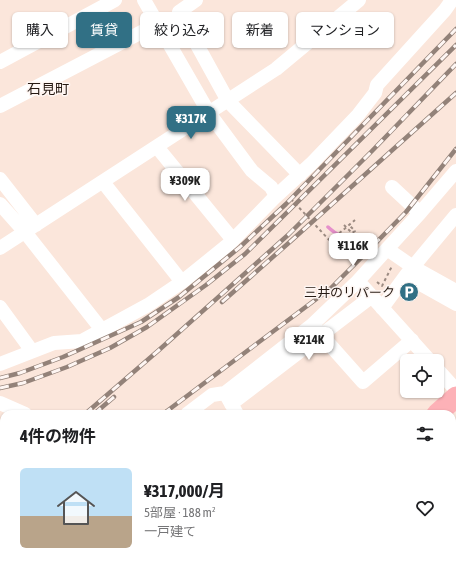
<!DOCTYPE html>
<html lang="ja">
<meta charset="utf-8">
<style>
:root{--surface:#fff;--page:#f6f6f6;--text:#202124;--muted:#757577;--accent:#317085}
body{margin:0;font-family:"Asap Condensed","Noto Sans JP",sans-serif;background:var(--page);color:var(--text);height:100vh;display:flex;flex-direction:column;font-size:15px;white-space:nowrap}
*{box-sizing:border-box;margin:0}
p{font-size:13px;color:var(--muted)}
.icon{flex:none;width:22px;height:22px;fill:none;stroke:currentColor;stroke-width:2;stroke-linecap:round;stroke-linejoin:round}
.map{position:relative;flex:1;overflow:hidden}
.sheet{position:absolute;left:0px;top:410px;width:456px;height:156px;display:flex;flex-direction:column;background:var(--surface);border-radius:12px 12px 0 0;box-shadow:0 1px 3px #0004}
.sheet>*{flex:none}
.hud{position:absolute;left:12px;top:12px;width:432px;height:36px;display:flex;gap:8px}
.buttons{position:absolute;left:400px;top:354px;display:grid;gap:8px}
.buttons a{display:grid;place-items:center;width:44px;height:44px;border-radius:6px;background:var(--surface);box-shadow:0 1px 3px #0004;font-size:20px}
.price{position:absolute;translate:-50% -34px;padding:0 9px;border-radius:8px;background:#fff;color:#222;font-size:13px;line-height:26px;filter:drop-shadow(0 1px 2px #0008)}
.price::after{content:'';position:absolute;left:50%;top:24px;width:12px;height:9px;margin-left:-6px;background:inherit;clip-path:polygon(0 0,100% 0,50% 100%)}
.price.active{background:var(--accent);color:#fff}
ul{padding:0;list-style:none}
li{display:flex;align-items:center;gap:12px;height:100px;padding:0 20px}
li span{display:grid;place-items:center;flex:none;width:112px;height:80px;border-radius:6px;color:#555}
li>.icon{margin-inline-start:auto}
span .icon{width:48px;height:48px;fill:#fffc;stroke-width:1}
li b{font-size:17px}
h2{display:flex;justify-content:space-between;align-items:center;height:48px;padding:0 20px;font-size:17px}
.tag{padding:0 14px;border-radius:6px;background:var(--surface);box-shadow:0 1px 3px #0004;font-size:14px;line-height:36px}
.tag.active{background:var(--accent);color:#fff}
.map>svg:first-child{display:block}
.lines{fill:none;stroke-linecap:round;stroke-linejoin:round}
.stream{stroke:#e690cb;stroke-width:3.5}
.path{stroke:#9b8a81;stroke-width:2;stroke-dasharray:3 3;stroke-linecap:butt}
.minor{stroke:#fff;stroke-width:14}
.major{stroke:#fed0d4;stroke-width:18}
.highway{stroke:#fdb1b7;stroke-width:21}
.rail-casing{stroke:#938279;stroke-width:4.5}
.rail{stroke:#fef6f3;stroke-width:3;stroke-dasharray:9;stroke-linecap:butt}
.labels{text-anchor:middle;dominant-baseline:central;stroke-width:3;stroke-linejoin:round;paint-order:stroke}
.poi-label{font-size:13px;fill:#261a13;stroke:#fef6f3;text-anchor:end}
.neighbourhood-label{font-size:14px;fill:#261a13;stroke:#fef6f3}
</style>
<div class="map">
<svg width="456" height="566" viewBox="0 0 456 566">
<rect width="100%" height="100%" fill="#fbe6db"/>
<g class="lines">
<path class="stream" d="M328,227c15,14 20,8 36,15
M0,446l4,1"/>
<path class="path" d="M291,199l41,44 31,14
M344,225l8,8 3,-2 -6,-6
M330,241l25,-21
M377,282l5,4 10,-20
M351,566l1,-4"/>
<path class="minor" d="M144,0l65,113 43,58 19,16 4,7 -1,4
M196,0l-17,12 49,89 72,74
M0,62l115,-62
M0,106l157,-82
M157,147l76,93
M0,179l36,46
M103,182l79,100
M392,187l28,26
M0,204l25,28 77,98
M0,248l276,-179 83,-69
M387,249l33,-36 36,-42
M406,276l50,28
M0,307l32,44
M382,308l25,-34 49,-59
M315,328l48,54 49,-42
M430,361l-72,-80 29,-32 26,18 43,24
M0,364l54,-21 28,-2 66,-36 34,-23 47,-38 45,-46 37,-34 47,-49 17,-22 2,-8 68,-75 7,-10
M437,369l19,21
M225,393l87,-68 46,-44
M0,403l25,11
M231,404l140,-107
M187,414l25,-19 13,-2 12,21
M452,494h4
M0,559l4,-3
M137,562l1,4
M400,562l24,4
M80,566l5,-4
M327,566l5,-4
M390,566v-4"/>
<path class="major" d="M290,562l3,4"/>
<path class="highway" d="M437,414l19,-17
M264,566l4,-4"/>
<g class="rail-casing">
<path id="rail" d="M222,302l70,-62 164,-147
M0,378l20,-5 43,-16 78,-35 38,-25 61,-50 46,-43 170,-175
M0,388l23,-5 44,-16 43,-19 37,-21 59,-42 39,-31 211,-209
M85,414l74,-64 129,-115 84,-84 84,-87
M94,414l20,-17
M163,414l168,-126 32,-32 43,-44 50,-63
M0,490l4,-3
M0,498l4,-3
M0,537l4,-3"/>
</g>
<use href="#rail" class="rail"/>
</g>
<defs>
<g id="parking-disc" transform="scale(1)"><circle r="9.5" fill="#317085" stroke="#fef6f3"/><path d="M-3.5-5.5H1a3.5 3.5 0 0 1 0 7H-1V5.5H-3.5ZM-1-3.4V-.6H.8a1.4 1.4 0 0 0 0-2.8Z" fill="#fff"/></g>
</defs>
<g fill-rule="evenodd">
<use href="#parking-disc" x="409" y="292"/>
</g>
<g class="labels">
<g class="poi-label">
<text x="395" y="292">三井のリパーク</text>
</g>
<g class="neighbourhood-label">
<text x="48" y="89">石見町</text>
</g>
</g>
</svg>
<div class="buttons">
<a><svg class="icon" aria-label="locate" viewBox="0 0 24 24"><circle cx="12" cy="12" r="6"/><path d="M12 2v4M12 18v4M2 12h4M18 12h4"/></svg></a>
</div>
<b class="price active" style="left:191px;top:140px">¥317K</b>
<b class="price" style="left:185px;top:202px">¥309K</b>
<b class="price" style="left:353px;top:267px">¥116K</b>
<b class="price" style="left:309px;top:361px">¥214K</b>
<div class="hud">
<a class="tag">購入</a>
<a class="tag active">賃貸</a>
<a class="tag">絞り込み</a>
<a class="tag">新着</a>
<a class="tag">マンション</a>
</div>
<section class="sheet">
<h2>4件の物件<svg class="icon" aria-label="filters" viewBox="0 0 24 24"><path d="M4 7h16M4 17h16"/><circle cx="9" cy="7" r="2"/><circle cx="15" cy="17" r="2"/></svg></h2>
<ul>
<li><span style="background:linear-gradient(#bfe0f5 60%,#b9a48a 0)"><svg class="icon" aria-label="home" viewBox="0 0 24 24"><path d="M3 11l9-7 9 7M6 9v11h12V9"/></svg></span><div><b>¥317,000/月</b><p>5部屋 · 188 m²</p><p>一戸建て</p></div><svg class="icon" aria-label="heart" viewBox="0 0 24 24"><path d="M12 20l-8-8c-3-5 5-10 8-4 3-6 11-1 8 4z"/></svg></li>
</ul>
</section>
</div>
